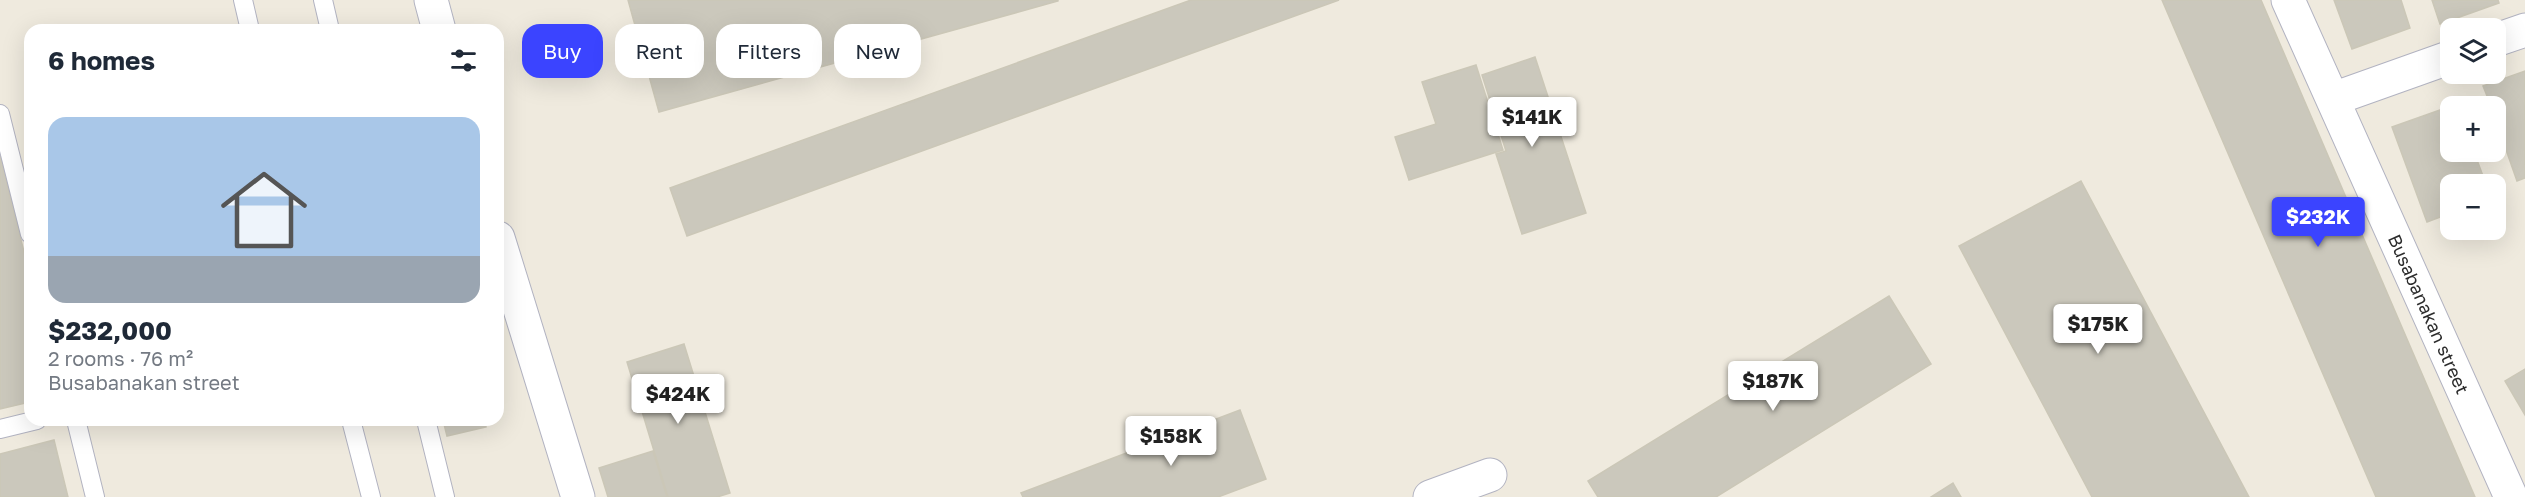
<!DOCTYPE html>
<meta charset="utf-8">
<style>
:root{--surface:#fff;--page:#f6f6f7;--text:#1f2937;--muted:#747a83;--accent:#3b44ff}
body{margin:0;font-family:"Golos Text",sans-serif;background:var(--page);color:var(--text);height:100vh;display:flex;flex-direction:column;font-size:22px;white-space:nowrap}
*{box-sizing:border-box;margin:0}
p{font-size:20px;color:var(--muted)}
.icon{flex:none;width:33px;height:33px;fill:none;stroke:currentColor;stroke-width:2;stroke-linecap:round;stroke-linejoin:round}
.map{position:relative;flex:1;overflow:hidden}
.side{position:absolute;left:24px;top:24px;width:480px;height:402px;display:flex;flex-direction:column;background:var(--surface);border-radius:18px;box-shadow:0 6px 24px #0002}
.side>*{flex:none}
.banner{position:absolute;left:522px;top:24px;width:570px;height:54px;display:flex;gap:12px}
.buttons{position:absolute;left:2440px;top:18px;display:grid;gap:12px}
.buttons a{display:grid;place-items:center;width:66px;height:66px;border-radius:12px;background:var(--surface);box-shadow:0 6px 24px #0002;font-size:30px}
.price{position:absolute;translate:-50% -51px;padding:0 14px;border-radius:6px;background:#fff;color:#222;font-size:20px;line-height:39px;filter:drop-shadow(0 2px 3px #0008)}
.price::after{content:'';position:absolute;left:50%;top:36px;width:18px;height:14px;margin-left:-9px;background:inherit;clip-path:polygon(0 0,100% 0,50% 100%)}
.price.on{background:var(--accent);color:#fff}
ul{padding:0;list-style:none}
li{display:grid;align-content:center;gap:12px;height:318px;padding:0 24px}
li span{display:grid;place-items:center;height:186px;border-radius:18px;color:#555}
li>.icon{margin-inline-start:auto}
span .icon{width:108px;height:108px;fill:#fffc;stroke-width:1}
li b{font-size:26px}
h2{display:flex;justify-content:space-between;align-items:center;height:72px;padding:0 24px;font-size:26px}
.pill{padding:0 21px;border-radius:18px;background:var(--surface);box-shadow:0 6px 24px #0002;font-size:21px;line-height:54px}
.pill.on{background:var(--accent);color:#fff}
.map>svg:first-child{display:block}
.building{fill:#cbc8bc;stroke:#cbc7b7;stroke-width:1.5}
.lines{fill:none;stroke-linecap:round;stroke-linejoin:round}
.service-casing{stroke:#b2b3c1;stroke-width:20}
.minor-casing{stroke:#b2b3c1;stroke-width:35}
.service{stroke:#fff;stroke-width:18}
.minor{stroke:#fff;stroke-width:33}
.labels{text-anchor:middle;dominant-baseline:central;stroke-width:4.5;stroke-linejoin:round;paint-order:stroke}
.street-label{font-size:18px;fill:#2d2d2d;stroke:#fff}
</style>
<div class="map">
<svg width="2525" height="497" viewBox="0 0 2525 497">
<rect width="100%" height="100%" fill="#efeade"/>
<path class="building" d="M628,0h430v1l-399,111z
M1191,0h148l-652,236 -17,-48z
M2162,0h99l214,497h-99z
M2334,0h67l9,28 -58,21z
M2432,0h66l1,3 -59,21z
M1535,57l51,156 -64,21 -26,-80 10,-3 -24,-76z
M1476,65l27,85 -94,30 -14,-43 41,-13 -14,-42z
M2525,71v107l-8,3 -21,-60v-15h-5l-8,-20z
M2457,104l1,2h-7v46h23l12,32h-35v29l-24,9 -35,-95z
M0,156l30,120v126l-30,7z
M2081,181l168,316h-157l-133,-251z
M1889,296l42,68 -215,133h-118l-10,-16z
M684,344l46,149 -13,4h-49l-41,-135z
M2525,369v46l-20,-34z
M1240,410l26,69 -48,18h-195l-2,-4z
M443,420h42l1,7 -39,9z
M54,440l14,57h-68v-43z
M653,451l14,46h-59l-9,-29z
M1953,483l8,14h-30z"/>
<g class="lines">
<g class="service-casing">
<path id="service" d="M243,0l7,30
M323,0l7,30
M0,114l30,120
M76,420l19,77
M351,420l20,77
M426,420l19,77
M0,429l37,-9"/>
</g>
<g class="minor-casing">
<path id="minor" d="M431,0l8,30
M2288,0l223,497
M2496,40l29,-10
M2333,99l118,-42
M498,238l80,259
M1430,497l60,-22"/>
</g>
<use href="#service" class="service"/>
<use href="#minor" class="minor"/>
</g>
<g class="labels">
<g class="street-label">
<text transform="translate(2429 314) rotate(66)">Busabanakan street</text>
</g>
</g>
</svg>
<div class="buttons">
<a><svg class="icon" aria-label="layers" viewBox="0 0 24 24"><path d="M12 4l9 5-9 5-9-5zM3 14l9 5 9-5"/></svg></a>
<a>+</a>
<a>−</a>
</div>
<b class="price" style="left:1532px;top:148px">$141K</b>
<b class="price on" style="left:2318px;top:248px">$232K</b>
<b class="price" style="left:2098px;top:355px">$175K</b>
<b class="price" style="left:1773px;top:412px">$187K</b>
<b class="price" style="left:678px;top:425px">$424K</b>
<b class="price" style="left:1171px;top:467px">$158K</b>
<div class="banner">
<a class="pill on">Buy</a>
<a class="pill">Rent</a>
<a class="pill">Filters</a>
<a class="pill">New</a>
</div>
<section class="side">
<h2>6 homes<svg class="icon" aria-label="filters" viewBox="0 0 24 24"><path d="M4 7h16M4 17h16"/><circle cx="9" cy="7" r="2"/><circle cx="15" cy="17" r="2"/></svg></h2>
<ul>
<li><span style="background:linear-gradient(#a9c7e8 75%,#9aa5b1 0)"><svg class="icon" aria-label="home" viewBox="0 0 24 24"><path d="M3 11l9-7 9 7M6 9v11h12V9"/></svg></span><div><b>$232,000</b><p>2 rooms · 76 m²</p><p>Busabanakan street</p></div></li>
</ul>
</section>
</div>
